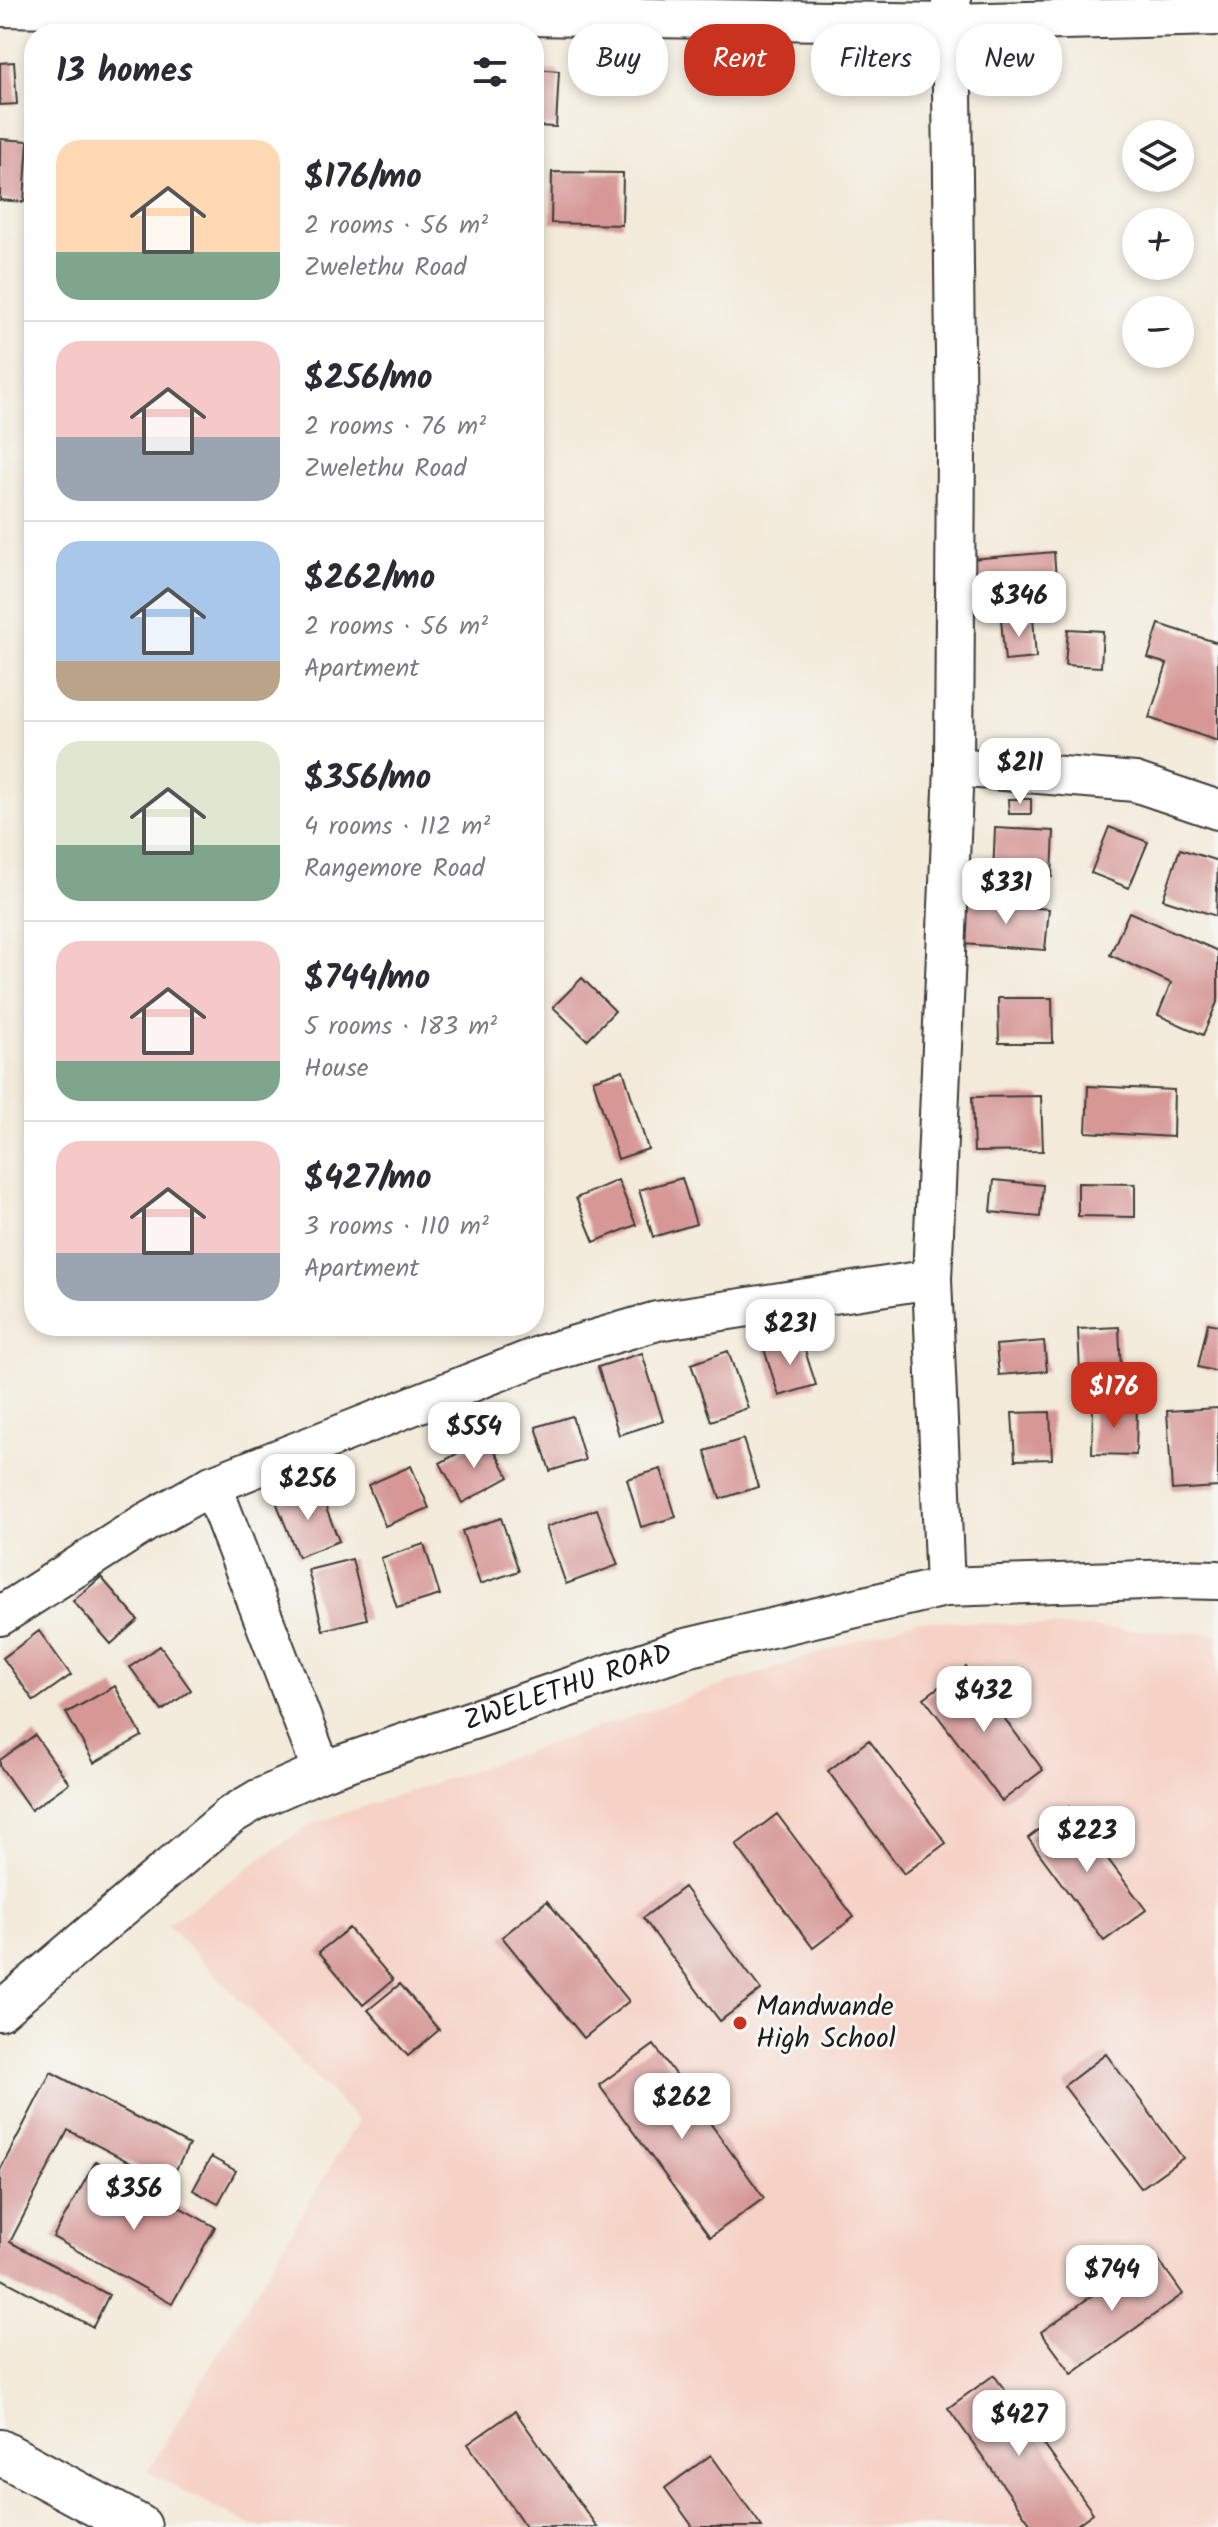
<!DOCTYPE html>
<meta charset="utf-8">
<style>
:root{--surface:#fff;--page:#f2f2f3;--text:#2b2b33;--muted:#7c7c81;--line:#e1e1e2;--accent:#c8321e}
body{margin:0;font-family:Kalam,sans-serif;background:var(--page);color:var(--text);height:100vh;display:flex;flex-direction:column;font-size:30px;white-space:nowrap}
*{box-sizing:border-box;margin:0}
p{font-size:26px;color:var(--muted)}
.icon{flex:none;width:44px;height:44px;fill:none;stroke:currentColor;stroke-width:2;stroke-linecap:round;stroke-linejoin:round}
.map{position:relative;flex:1;overflow:hidden}
.sheet{position:absolute;left:24px;top:24px;width:520px;height:1312px;display:flex;flex-direction:column;background:var(--surface);border-radius:32px;box-shadow:0 4px 12px #0003}
.sheet>*{flex:none}
.banner{position:absolute;left:568px;top:24px;width:530px;height:72px;display:flex;gap:16px}
.controls{position:absolute;left:1122px;top:120px;display:grid;gap:16px}
.controls a{display:grid;place-items:center;width:72px;height:72px;border-radius:50%;background:var(--surface);box-shadow:0 4px 12px #0003;font-size:40px}
.price{position:absolute;translate:-50% -68px;padding:0 18px;border-radius:16px;background:#fff;color:#222;font-size:26px;line-height:52px;filter:drop-shadow(0 2px 4px #0008)}
.price::after{content:'';position:absolute;left:50%;top:48px;width:24px;height:18px;margin-left:-12px;background:inherit;clip-path:polygon(0 0,100% 0,50% 100%)}
.price.active{background:var(--accent);color:#fff}
ul{padding:0;list-style:none}
li{display:flex;align-items:center;gap:24px;height:200px;padding:0 32px}
li+li{border-top:2px solid var(--line)}
li span{display:grid;place-items:center;flex:none;width:224px;height:160px;border-radius:24px;color:#555}
li>.icon{margin-inline-start:auto}
span .icon{width:96px;height:96px;fill:#fffc;stroke-width:1}
li b{font-size:34px}
h2{display:flex;justify-content:space-between;align-items:center;height:96px;padding:0 32px;font-size:34px}
.pill{padding:0 28px;border-radius:32px;background:var(--surface);box-shadow:0 4px 12px #0003;font-size:28px;line-height:72px}
.pill.active{background:var(--accent);color:#fff}
.map>svg:first-child{display:block}
.built{fill:#f6d1c5}
.building{fill:#d69795}
.lines{fill:none;stroke-linecap:round;stroke-linejoin:round}
.minor-casing{stroke:#3c3b38;stroke-width:42}
.tertiary-casing{stroke:#3c3b38;stroke-width:48}
.minor{stroke:#fff;stroke-width:38}
.tertiary{stroke:#fff;stroke-width:44}
.poi-dot{fill:#c8321e;stroke:#f6f6f2;stroke-width:3}
.labels{text-anchor:middle;dominant-baseline:central;stroke-width:6;stroke-linejoin:round;paint-order:stroke}
.street-label{font-size:28px;fill:#1c1c1c;stroke:#f6f6f2}
.poi-label{font-size:28px;fill:#1c1c1c;stroke:#f6f6f2;text-anchor:start}
</style>
<div class="map">
<svg width="1218" height="2527" viewBox="0 0 1218 2527">
<rect width="100%" height="100%" fill="#f6f6f2"/>
<filter id="ink" filterUnits="userSpaceOnUse"><feTurbulence type="fractalNoise" baseFrequency=".0125" numOctaves="2"/><feDisplacementMap in="SourceGraphic" scale="16" xChannelSelector="R" yChannelSelector="G"/><feConvolveMatrix kernelMatrix="1 2 1 2 8 2 1 2 1" color-interpolation-filters="sRGB"/></filter>
<filter id="wash" filterUnits="userSpaceOnUse"><feTurbulence type="fractalNoise" baseFrequency=".006" numOctaves="4" result="noise"/><feDisplacementMap in="SourceGraphic" scale="32" xChannelSelector="R" yChannelSelector="G"/><feGaussianBlur stdDeviation="1.8" result="paint"/><feColorMatrix in="noise" values="0 0 0 0 0 0 0 0 0 0 0 0 0 0 0 0 0 1.4 0 .05"/><feComposite in="paint" operator="in"/></filter>
<g filter="url(#wash)">
<rect width="100%" height="100%" fill="#f3ead9"/>
<path class="built" d="M917,1620l301,14v893h-964l-107,-55 211,-351 -191,-196 142,-100z"/>
<g id="blocks">
<path class="building" d="M251,19l57,6 -1,9h-58z
M14,62l3,42 -17,1v-42z
M534,69l25,2 -3,56 -22,-1z
M0,139l28,2 -4,61 -24,-2z
M552,172l71,1 -1,52 -71,-2z
M1054,552l3,41 -83,6 -3,-40z
M1033,617l3,41 -31,3 -4,-41z
M1159,624l59,19v98l-69,-23 18,-54 -19,-6z
M1068,629l35,2 -2,36 -36,-2z
M1008,799h23v15h-22z
M1109,827l39,15 -19,46 -38,-15z
M995,828l59,3 -2,46 -59,-3z
M1180,849l38,12 -2,55 -53,-17z
M966,902l83,7 -4,41 -82,-6z
M1129,912l89,39v49l-15,35 -45,-20 13,-32 -61,-28z
M582,978l33,33 -28,29 -34,-33z
M998,998h54l1,45h-54z
M623,1070l25,79 -30,10 -25,-79z
M1088,1086l86,4 -1,47 -87,-5z
M1041,1096l2,55 -69,1 -2,-55z
M682,1178l14,46 -43,13 -14,-47z
M618,1180l18,45 -42,17 -18,-44z
M994,1180l49,5 -3,32 -49,-5z
M1078,1183l57,1v33l-57,-1z
M1208,1323l10,2v47l-20,-5z
M1119,1327l2,44 -41,1 -2,-43z
M801,1338l15,47 -37,11 -15,-47z
M1044,1341l3,30 -48,4 -3,-30z
M728,1351l20,57 -37,13 -20,-57z
M642,1353l21,68 -44,14 -21,-68z
M1093,1404l44,1 -1,50 -44,-1z
M1218,1408v79l-46,3 -5,-79z
M1050,1412l2,47 -37,1 -3,-47z
M572,1416l13,44 -35,11 -14,-44z
M487,1437l22,40 -47,26 -22,-40z
M743,1439l15,48 -38,12 -15,-48z
M411,1466l18,42 -44,18 -17,-41z
M661,1469l15,48 -35,10 -14,-48z
M318,1488l21,53 -41,16 -21,-53z
M597,1509l21,56 -52,19 -20,-57z
M501,1518l18,53 -39,13 -18,-53z
M424,1544l16,51 -43,13 -16,-50z
M352,1559l15,60 -44,11 -15,-60z
M101,1577l37,43 -27,24 -38,-43z
M39,1631l32,44 -37,26 -31,-43z
M160,1646l31,44 -29,21 -32,-44z
M966,1667l77,103 -41,31 -78,-103z
M115,1686l27,50 -48,27 -28,-50z
M35,1735l34,48 -38,27 -31,-44v-6z
M869,1740l77,103 -42,31 -76,-103z
M1069,1807l77,103 -42,31 -76,-103z
M777,1814l77,103 -41,31 -77,-103z
M684,1887l77,103 -41,31 -77,-103z
M547,1901l82,100 -45,37 -82,-101z
M349,1928l44,52 -30,25 -44,-53z
M400,1984l39,46 -31,26 -40,-46z
M654,2045l110,153 -54,39 -111,-152z
M1106,2054l77,104 -42,30 -77,-102z
M51,2072l138,73 -20,38 -101,-53 -58,112 99,53 -16,32 -93,-49v-108z
M211,2157l25,14 -18,33 -25,-14z
M96,2161l119,66 -43,77 -119,-67z
M1153,2252l30,42 -111,80 -31,-42z
M994,2375l99,138 -19,14h-41l-85,-119z
M515,2411l82,116h-71l-58,-83z
M711,2455l51,72h-69l-28,-39z"/>
</g>
</g>
<g filter="url(#ink)">
<use href="#blocks" fill-opacity="0" stroke="#3c3b38" stroke-width="2"/>
<g class="lines">
<g class="minor-casing">
<g id="minor">
<path d="M0,7l951,16 267,-7"/>
<path d="M954,767l181,15 83,28"/>
<path d="M212,1485l110,286"/>
<path d="M945,1587l-13,-308 22,-512 2,-325 -5,-442"/>
<path d="M0,1616l145,-93 67,-38 329,-130 116,-34 275,-42"/>
<path id="s1" d="M0,2011l231,-196 27,-16 64,-28 360,-122 263,-62 229,-8 44,1"/>
</g>
</g>
<g class="tertiary-casing">
<path id="tertiary" d="M0,2452l139,75"/>
</g>
<use href="#minor" class="minor"/>
<use href="#tertiary" class="tertiary"/>
</g>
</g>
<circle class="poi-dot" cx="740" cy="2023" r="8"/>
<g class="labels">
<g class="street-label">
<text stroke="none"><textPath href="#s1" startOffset="664">ZWELETHU ROAD</textPath></text>
</g>
<g class="poi-label">
<text x="756" y="2007">Mandwande<tspan x="756" dy="32">High School</tspan></text>
</g>
</g>
</svg>
<div class="controls">
<a><svg class="icon" aria-label="layers" viewBox="0 0 24 24"><path d="M12 4l9 5-9 5-9-5zM3 14l9 5 9-5"/></svg></a>
<a>+</a>
<a>−</a>
</div>
<b class="price" style="left:1019px;top:639px">$346</b>
<b class="price" style="left:1020px;top:806px">$211</b>
<b class="price" style="left:1006px;top:926px">$331</b>
<b class="price" style="left:790px;top:1367px">$231</b>
<b class="price active" style="left:1114px;top:1430px">$176</b>
<b class="price" style="left:474px;top:1470px">$554</b>
<b class="price" style="left:308px;top:1522px">$256</b>
<b class="price" style="left:984px;top:1734px">$432</b>
<b class="price" style="left:1087px;top:1874px">$223</b>
<b class="price" style="left:682px;top:2141px">$262</b>
<b class="price" style="left:134px;top:2232px">$356</b>
<b class="price" style="left:1112px;top:2313px">$744</b>
<b class="price" style="left:1019px;top:2458px">$427</b>
<div class="banner">
<a class="pill">Buy</a>
<a class="pill active">Rent</a>
<a class="pill">Filters</a>
<a class="pill">New</a>
</div>
<section class="sheet">
<h2>13 homes<svg class="icon" aria-label="filters" viewBox="0 0 24 24"><path d="M4 7h16M4 17h16"/><circle cx="9" cy="7" r="2"/><circle cx="15" cy="17" r="2"/></svg></h2>
<ul>
<li><span style="background:linear-gradient(#ffd9b3 70%,#7fa58c 0)"><svg class="icon" aria-label="home" viewBox="0 0 24 24"><path d="M3 11l9-7 9 7M6 9v11h12V9"/></svg></span><div><b>$176/mo</b><p>2 rooms · 56 m²</p><p>Zwelethu Road</p></div></li>
<li><span style="background:linear-gradient(#f6c9c9 60%,#9aa5b1 0)"><svg class="icon" aria-label="home" viewBox="0 0 24 24"><path d="M3 11l9-7 9 7M6 9v11h12V9"/></svg></span><div><b>$256/mo</b><p>2 rooms · 76 m²</p><p>Zwelethu Road</p></div></li>
<li><span style="background:linear-gradient(#a9c7e8 75%,#b9a48a 0)"><svg class="icon" aria-label="home" viewBox="0 0 24 24"><path d="M3 11l9-7 9 7M6 9v11h12V9"/></svg></span><div><b>$262/mo</b><p>2 rooms · 56 m²</p><p>Apartment</p></div></li>
<li><span style="background:linear-gradient(#dfe7d0 65%,#7fa58c 0)"><svg class="icon" aria-label="home" viewBox="0 0 24 24"><path d="M3 11l9-7 9 7M6 9v11h12V9"/></svg></span><div><b>$356/mo</b><p>4 rooms · 112 m²</p><p>Rangemore Road</p></div></li>
<li><span style="background:linear-gradient(#f6c9c9 75%,#7fa58c 0)"><svg class="icon" aria-label="home" viewBox="0 0 24 24"><path d="M3 11l9-7 9 7M6 9v11h12V9"/></svg></span><div><b>$744/mo</b><p>5 rooms · 183 m²</p><p>House</p></div></li>
<li><span style="background:linear-gradient(#f6c9c9 70%,#9aa5b1 0)"><svg class="icon" aria-label="home" viewBox="0 0 24 24"><path d="M3 11l9-7 9 7M6 9v11h12V9"/></svg></span><div><b>$427/mo</b><p>3 rooms · 110 m²</p><p>Apartment</p></div></li>
</ul>
</section>
</div>
